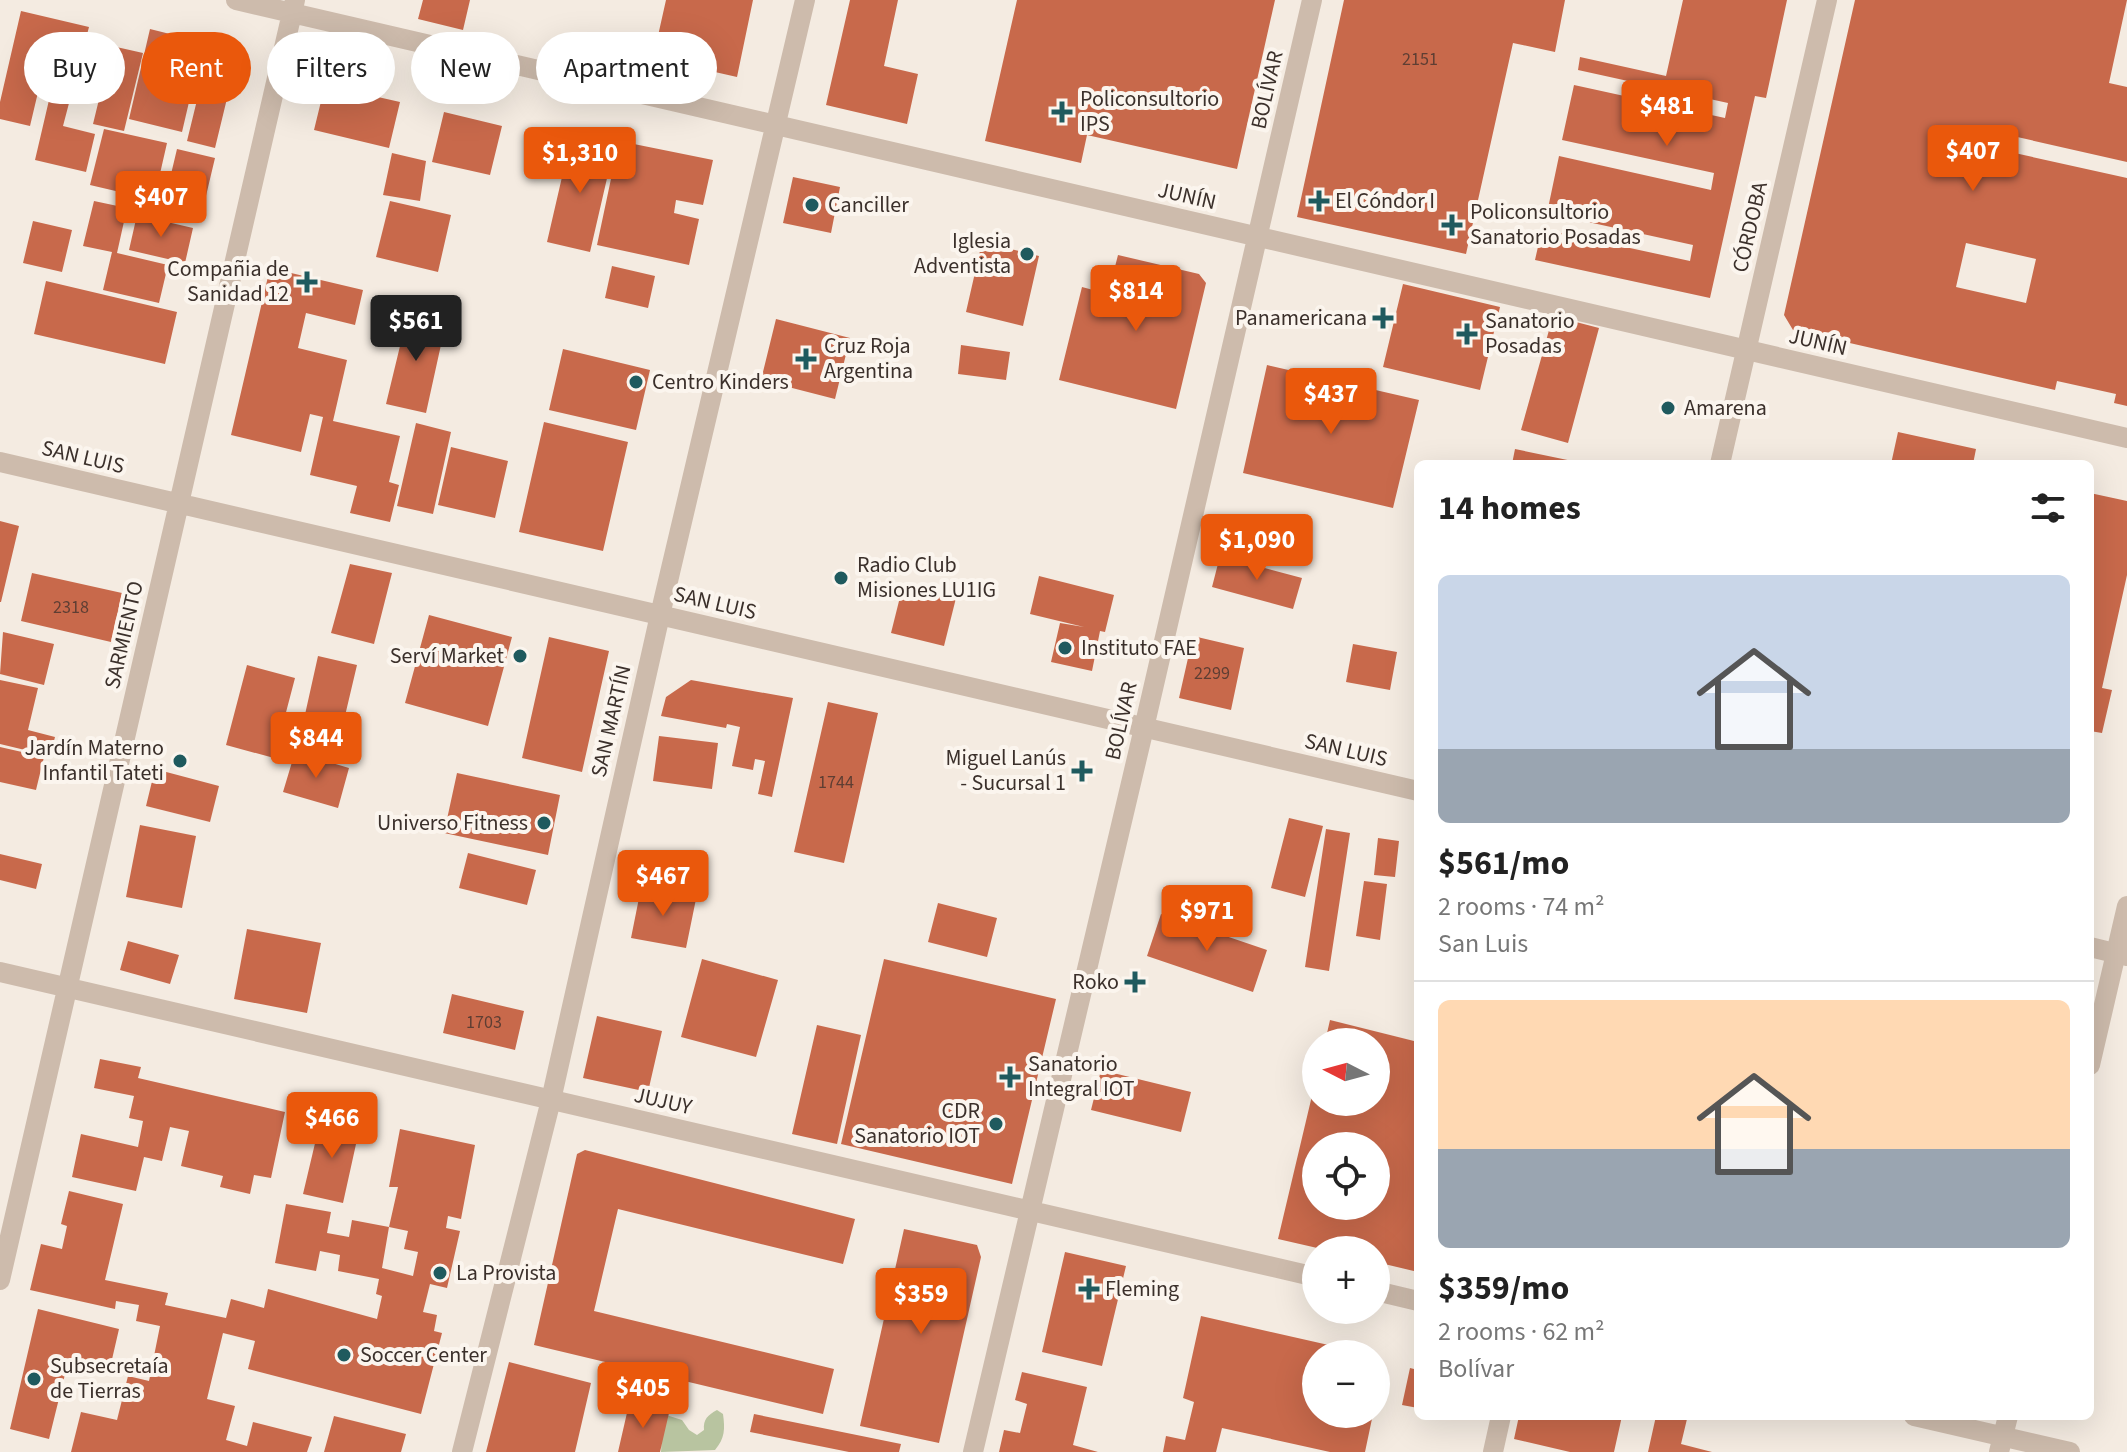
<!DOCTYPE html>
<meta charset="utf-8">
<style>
:root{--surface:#fff;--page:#f2f2f2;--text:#222;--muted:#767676;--line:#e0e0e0;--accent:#ea580c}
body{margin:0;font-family:"Source Sans 3",sans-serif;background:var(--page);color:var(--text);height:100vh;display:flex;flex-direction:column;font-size:30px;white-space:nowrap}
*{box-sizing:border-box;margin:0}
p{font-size:26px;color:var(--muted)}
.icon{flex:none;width:44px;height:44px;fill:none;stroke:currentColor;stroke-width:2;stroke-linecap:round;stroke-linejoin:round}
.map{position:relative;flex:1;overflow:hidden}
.side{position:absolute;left:1414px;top:460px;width:680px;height:960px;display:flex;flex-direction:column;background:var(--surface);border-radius:12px;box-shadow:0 8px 32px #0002}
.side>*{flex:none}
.hud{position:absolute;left:24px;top:32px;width:760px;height:72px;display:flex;gap:16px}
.needle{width:52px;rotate:276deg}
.fabs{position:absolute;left:1302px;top:1028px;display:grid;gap:16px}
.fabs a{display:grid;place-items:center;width:88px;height:88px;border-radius:50%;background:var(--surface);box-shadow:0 8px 32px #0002;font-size:40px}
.price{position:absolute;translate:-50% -68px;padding:0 18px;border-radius:8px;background:var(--accent);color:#fff;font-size:26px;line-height:52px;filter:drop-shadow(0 2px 4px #0008)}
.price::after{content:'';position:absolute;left:50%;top:48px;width:24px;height:18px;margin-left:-12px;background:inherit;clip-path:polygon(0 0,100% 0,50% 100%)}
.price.selected{background:#222;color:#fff}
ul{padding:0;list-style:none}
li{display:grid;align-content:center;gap:16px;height:424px;padding:0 24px}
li+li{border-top:2px solid var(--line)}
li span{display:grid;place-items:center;height:248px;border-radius:12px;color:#555}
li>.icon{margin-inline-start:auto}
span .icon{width:144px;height:144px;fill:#fffc;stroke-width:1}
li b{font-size:34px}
h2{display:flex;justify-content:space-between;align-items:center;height:96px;padding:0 24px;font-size:34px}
.pill{padding:0 28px;border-radius:36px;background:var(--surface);box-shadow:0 8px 32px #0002;font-size:28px;line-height:72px}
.pill.selected{background:var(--accent);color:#fff}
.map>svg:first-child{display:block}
.green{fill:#b8c4a0}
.building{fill:#c8694b;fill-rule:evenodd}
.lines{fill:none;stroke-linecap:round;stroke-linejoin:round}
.street{stroke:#cdbbac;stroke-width:20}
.poi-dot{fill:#1f5a5e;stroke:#fbf5ee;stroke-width:3}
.labels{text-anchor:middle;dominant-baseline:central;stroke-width:8;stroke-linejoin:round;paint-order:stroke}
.number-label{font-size:18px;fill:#5e3e33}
.street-label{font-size:22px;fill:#3b302b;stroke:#fbf5ee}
.poi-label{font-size:22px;fill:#3b302b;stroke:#fbf5ee;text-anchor:start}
</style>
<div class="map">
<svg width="2127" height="1452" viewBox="0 0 2127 1452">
<rect width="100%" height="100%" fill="#f4ebe1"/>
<path class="green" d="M717,1410l6,4c2,15 2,24 -8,36l-54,2 2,-38 19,6 7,10 8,5 7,-5c-1,-11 4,-15 13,-20z"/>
<path class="building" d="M423,0h47l-7,30 -45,-11z
M666,0h87l-16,77 -84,-19z
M850,0h48l-14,66 34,8 -11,50 -81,-19z
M1017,0h258l-38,169 -150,-34 -6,28 -96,-22z
M1344,0h221l-10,52 -42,-9 -47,211 -169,-37z
M1683,0h104l-21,98 -11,-2 -45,202 -175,-38 7,-31 148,32 3,-16 -146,-32 12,-57 152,34 3,-17 -152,-33 12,-55 151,33 3,-15 -150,-33 2,-13 86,19z
M1855,0h272l-18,83 18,4v75l-132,-30 -3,16 135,30v228l-13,-3 2,-9 -59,-13 -2,9 -262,-60 -9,-15zM1966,243l70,16 -10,44 -70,-16z
M21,11l68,16 -26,99 32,8 -9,38 -51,-12 25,-107 -12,-3 -18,76 -30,-7v-17z
M150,29l36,9 -15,60 18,4 -7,30 -53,-13z
M190,39l49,10 -24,99 -28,-7 21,-86 -20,-4z
M112,46l31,7 -19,78 -31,-7z
M325,85l75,17 -11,46 -75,-18z
M444,112l58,14 -12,49 -58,-13z
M104,129l63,14 -13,57 -64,-15z
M571,138l43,10 -24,104 -43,-10z
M619,141l94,19 -10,45 -27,-5 -2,13 25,6 -10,46 -92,-20z
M177,149l38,9 -10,42 -38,-9z
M392,153l34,8 -6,40 -37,-6z
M793,177l47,10 -9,46 -48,-10z
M94,201l33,7 -10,45 51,12 -9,38 -56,-13 9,-38 -29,-6z
M390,201l61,14 -13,57 -62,-15z
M137,215l56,13 -8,35 -56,-13z
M33,221l39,9 -10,42 -39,-9z
M982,242l57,14 -16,70 -57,-14z
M1118,255l81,19 7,9 -30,126 -117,-29 23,-93 26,7z
M612,266l43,10 -7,32 -43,-10z
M270,268l93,22 -8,35 -49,-12 -8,35 49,12 -14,61 67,15 -11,46 10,3 -9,37 -40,-9 7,-27 -47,-11 13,-58 -13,-3 -9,38 -70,-17z
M46,281l131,31 -12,52 -131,-30z
M1403,284l97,23 -20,83 -97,-23z
M408,313l38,9 -20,91 -40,-9z
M1553,316l46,12 -31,115 -47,-13z
M776,319l74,19 -15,61 -74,-19z
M961,345l49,7 -4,28 -48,-6z
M563,349l87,21 -14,60 -87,-20z
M1267,365l152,35 -26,108 -150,-35z
M544,422l84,20 -25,109 -84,-19z
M416,423l35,9 -18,82 -36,-8z
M1898,432l78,17 -3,15h-82z
M451,447l57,14 -13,57 -57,-13z
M1515,449l67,14v1h-70z
M2090,493l37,8v74l-25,113 10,2 -10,43 -12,-2z
M0,521l19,5 -18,76h-1z
M1220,556l82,22 -9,31 -81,-22z
M350,564l42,9 -18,71 -43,-11z
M32,573l90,20 -11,49 -90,-21z
M1039,576l75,19 -9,37 -5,-1 -8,40 -41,-9 9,-39 24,4 -54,-13z
M903,585l53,13 -12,48 -53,-13z
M429,615l83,22 -24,89 -83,-23z
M3,632l51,12 -10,41 -44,-11z
M1193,636l51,12 -13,62 -52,-12z
M549,637l60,14 -27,121 -60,-14z
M1353,644l44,8 -7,38 -44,-8z
M318,656l39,9 -17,72 -38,-9z
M247,665l48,13 -21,80 -48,-13z
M0,680l38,8 -10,42 27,7 -5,19 -50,-12z
M691,680l102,18 -21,99 -14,-3 7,-33 -10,-2 -2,11 -21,-4 8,-39 -13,-3 -1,4 -65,-12 5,-19z
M828,702l50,11 -34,150 -50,-11z
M659,736l59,7 -6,46 -59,-8z
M0,747l44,10 -8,33 -36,-8z
M295,752l54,16 -11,40 -55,-16z
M155,769l64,17 -9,36 -64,-16z
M457,773l103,22 -12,60 -104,-22z
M1289,818l34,8 -18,71 -34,-9z
M140,825l56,11 -14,72 -56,-11z
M1326,829l24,4 -21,138 -24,-4z
M1378,838l21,3 -4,36 -21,-2z
M468,853l68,17 -9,35 -68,-17z
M0,854l42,10 -6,25 -36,-9z
M1364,881l23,3 -7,56 -24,-4z
M641,888l55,11 -10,49 -55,-10z
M938,903l59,15 -10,39 -59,-15z
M1161,914l106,36 -14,42 -106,-36z
M247,929l74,14 -14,70 -73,-14z
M128,941l51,14 -9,29 -50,-14z
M702,959l76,21 -22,77 -75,-20z
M884,959l172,40 -44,185 -171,-40z
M452,994l72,17 -9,39 -72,-17z
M597,1016l65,15 -14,61 -65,-14z
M1330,1020l88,22v230l-42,-10v-12h-50l-48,-11 37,-156 1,19h60v-60h-51zM1316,1146h60v60h-60z
M817,1025l44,10 -24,109 -45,-10z
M100,1059l41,8 -3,11 147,34 -14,66 -17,-3 -4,19 -30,-7 3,-11 -42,-10 8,-35 -19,-4 -8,34 -18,-4 -8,34 -64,-14 9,-43 57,13 5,-26 -14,-3 5,-22 -40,-8z
M1101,1070l90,22 -10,40 -90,-22z
M321,1118l39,8 -17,77 -40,-9z
M400,1129l75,16 -14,74 -13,-3 -2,12 14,3 -13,57 -17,-4 -7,28 14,3 -3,16 8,2 -21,81 -173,-45 7,-28 -32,-8 -16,66 28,7 -9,34 21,6 6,-24 59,15 -5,15h-236l10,-40 36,8 11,-44 21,5 11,-55 -24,-5 3,-16 -23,-4 -1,8 -85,-19 11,-46 21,5 5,-23 -6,-2 8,-33 54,13 -18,76 63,13 -3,12 61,13 5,-19 33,9 4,-19 109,30 5,-23 -6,-2 3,-15 -41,-8 2,-16 -20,-4 -4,20 -41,-8 11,-59 45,8 -4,21 22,4 3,-17 37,7 9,-40h-9zM389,1227l19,4 -4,18 14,3 -5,24 -31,-8z
M585,1150l270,69 -12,45 -225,-55 -24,102 240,58 -11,45 -289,-69 43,-191z
M904,1229l73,16 4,12 -42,186 -79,-17z
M1065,1252l61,14 -24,100 -60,-14z
M38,1309l81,20 -9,39 -41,-10 -20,81 -39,-10z
M1201,1316l132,30 -1,8h-16v60h57l-8,38h-35l-108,-24 -6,24h-53l3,-16 19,4 9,-38 -11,-4z
M509,1362l82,21 -16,69h-89z
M1410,1368l8,2v38l-16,-3z
M1022,1372l65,15 -14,58 25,7h-99l5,-22 16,3 7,-29 -12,-4z
M629,1404l40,9 -9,39h-42z
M754,1414l147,30 -2,8h-50l-99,-20z
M334,1416l72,18 -5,18h-77z
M1519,1416h103l-8,36h-44l-56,-13z
M1656,1416l31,3 -6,25 31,8h-64z"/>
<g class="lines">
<path class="street" d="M236,0l1891,438
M0,462l1418,329
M1720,464l107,-464
M2090,947l37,9
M0,972l1316,305
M2090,1065l37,-159
M0,1280l295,-1280
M1376,1291l42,10
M1914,1416l156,36
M462,1452l89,-352 109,-485 145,-615
M973,1452l171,-724 168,-728
M1493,1452l8,-36
M1999,1452l9,-36"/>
</g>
<g class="poi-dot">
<path d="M1058 100h8v8h8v8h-8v8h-8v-8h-8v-8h8z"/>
<path d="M1315 189h8v8h8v8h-8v8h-8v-8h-8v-8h8z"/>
<circle cx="812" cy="205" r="8"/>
<path d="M1448 213h8v8h8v8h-8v8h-8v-8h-8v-8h8z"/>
<circle cx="1027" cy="254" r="8"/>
<path d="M303 270h8v8h8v8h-8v8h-8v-8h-8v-8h8z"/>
<path d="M1379 306h8v8h8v8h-8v8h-8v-8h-8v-8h8z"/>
<path d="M1463 322h8v8h8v8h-8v8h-8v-8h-8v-8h8z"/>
<path d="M802 347h8v8h8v8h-8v8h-8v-8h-8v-8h8z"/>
<circle cx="636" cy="382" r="8"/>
<circle cx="1668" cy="408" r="8"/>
<circle cx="841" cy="578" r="8"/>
<circle cx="1065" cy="648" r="8"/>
<circle cx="520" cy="656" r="8"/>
<circle cx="180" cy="761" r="8"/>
<path d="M1078 759h8v8h8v8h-8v8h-8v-8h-8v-8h8z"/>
<circle cx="544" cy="823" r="8"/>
<path d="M1131 970h8v8h8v8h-8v8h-8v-8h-8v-8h8z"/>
<path d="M1006 1065h8v8h8v8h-8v8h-8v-8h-8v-8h8z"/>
<circle cx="996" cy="1124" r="8"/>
<circle cx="440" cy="1273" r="8"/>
<path d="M1085 1277h8v8h8v8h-8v8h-8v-8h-8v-8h8z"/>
<circle cx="344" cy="1355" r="8"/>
<circle cx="34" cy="1379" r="8"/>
</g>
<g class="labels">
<g class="number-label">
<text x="1420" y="59">2151</text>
<text x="71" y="607">2318</text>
<text x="1212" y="673">2299</text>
<text x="836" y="782">1744</text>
<text x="484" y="1022">1703</text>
</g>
<g class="street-label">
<text transform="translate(1267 90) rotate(-77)">BOLÍVAR</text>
<text transform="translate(1187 196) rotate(13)">JUNÍN</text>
<text transform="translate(1750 227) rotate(-77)">CÓRDOBA</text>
<text transform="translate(1818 342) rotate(13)">JUNÍN</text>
<text transform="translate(83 457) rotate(13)">SAN LUIS</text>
<text transform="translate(715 603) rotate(13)">SAN LUIS</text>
<text transform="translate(124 635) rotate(-77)">SARMIENTO</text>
<text transform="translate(611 721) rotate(-77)">SAN MARTÍN</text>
<text transform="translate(1121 721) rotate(-77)">BOLÍVAR</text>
<text transform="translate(1346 750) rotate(13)">SAN LUIS</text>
<text transform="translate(663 1101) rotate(13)">JUJUY</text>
</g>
<g class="poi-label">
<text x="1080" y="99">Policonsultorio<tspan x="1080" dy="25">IPS</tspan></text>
<text x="1335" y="201">El Cóndor I</text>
<text x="828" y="205">Canciller</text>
<text x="1470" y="212">Policonsultorio<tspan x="1470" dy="25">Sanatorio Posadas</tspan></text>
<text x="1011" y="241" text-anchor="end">Iglesia<tspan x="1011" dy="25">Adventista</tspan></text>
<text x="289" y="269" text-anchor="end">Compañia de<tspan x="289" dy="25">Sanidad 12</tspan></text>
<text x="1367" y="318" text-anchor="end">Panamericana</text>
<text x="1485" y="321">Sanatorio<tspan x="1485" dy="25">Posadas</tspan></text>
<text x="824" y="346">Cruz Roja<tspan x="824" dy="25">Argentina</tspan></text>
<text x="652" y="382">Centro Kinders</text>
<text x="1684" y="408">Amarena</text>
<text x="857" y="565">Radio Club<tspan x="857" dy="25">Misiones LU1IG</tspan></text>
<text x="1081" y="648">Instituto FAE</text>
<text x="504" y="656" text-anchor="end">Serví Market</text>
<text x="164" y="748" text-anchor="end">Jardín Materno<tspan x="164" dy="25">Infantil Tateti</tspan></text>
<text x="1066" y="758" text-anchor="end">Miguel Lanús<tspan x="1066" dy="25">- Sucursal 1</tspan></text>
<text x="528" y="823" text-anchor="end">Universo Fitness</text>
<text x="1119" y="982" text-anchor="end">Roko</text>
<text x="1028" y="1064">Sanatorio<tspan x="1028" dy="25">Integral IOT</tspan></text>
<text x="980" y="1111" text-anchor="end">CDR<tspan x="980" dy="25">Sanatorio IOT</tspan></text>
<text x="456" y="1273">La Provista</text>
<text x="1105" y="1289">Fleming</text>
<text x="360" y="1355">Soccer Center</text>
<text x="50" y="1366">Subsecretaía<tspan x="50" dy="25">de Tierras</tspan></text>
</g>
</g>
</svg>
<div class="fabs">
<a><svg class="needle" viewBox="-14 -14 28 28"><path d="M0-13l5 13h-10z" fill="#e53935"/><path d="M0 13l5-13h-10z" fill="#767676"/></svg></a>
<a><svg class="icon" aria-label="locate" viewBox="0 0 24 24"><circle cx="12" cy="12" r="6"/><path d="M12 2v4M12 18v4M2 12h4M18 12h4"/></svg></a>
<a>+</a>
<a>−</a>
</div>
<b class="price" style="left:1667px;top:148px">$481</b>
<b class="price" style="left:1973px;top:193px">$407</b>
<b class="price" style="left:580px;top:195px">$1,310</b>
<b class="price" style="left:161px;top:239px">$407</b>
<b class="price" style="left:1136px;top:333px">$814</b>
<b class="price selected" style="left:416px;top:363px">$561</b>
<b class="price" style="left:1331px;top:436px">$437</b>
<b class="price" style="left:1257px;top:582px">$1,090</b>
<b class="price" style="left:316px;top:780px">$844</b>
<b class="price" style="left:663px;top:918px">$467</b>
<b class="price" style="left:1207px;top:953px">$971</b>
<b class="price" style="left:332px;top:1160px">$466</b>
<b class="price" style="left:921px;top:1336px">$359</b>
<b class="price" style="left:643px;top:1430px">$405</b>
<div class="hud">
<a class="pill">Buy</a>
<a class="pill selected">Rent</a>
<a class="pill">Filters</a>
<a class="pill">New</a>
<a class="pill">Apartment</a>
</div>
<section class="side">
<h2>14 homes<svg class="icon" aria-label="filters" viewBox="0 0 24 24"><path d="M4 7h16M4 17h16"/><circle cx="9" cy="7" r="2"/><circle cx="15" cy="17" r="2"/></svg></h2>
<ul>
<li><span style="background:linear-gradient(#c9d6e8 70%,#9aa5b1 0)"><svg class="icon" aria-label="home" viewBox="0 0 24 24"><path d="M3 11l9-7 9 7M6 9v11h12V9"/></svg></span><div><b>$561/mo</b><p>2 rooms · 74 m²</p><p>San Luis</p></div></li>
<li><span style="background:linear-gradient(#ffd9b3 60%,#9aa5b1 0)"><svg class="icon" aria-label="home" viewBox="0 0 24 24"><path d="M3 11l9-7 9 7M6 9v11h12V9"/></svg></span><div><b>$359/mo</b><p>2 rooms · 62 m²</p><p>Bolívar</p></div></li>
</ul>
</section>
</div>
